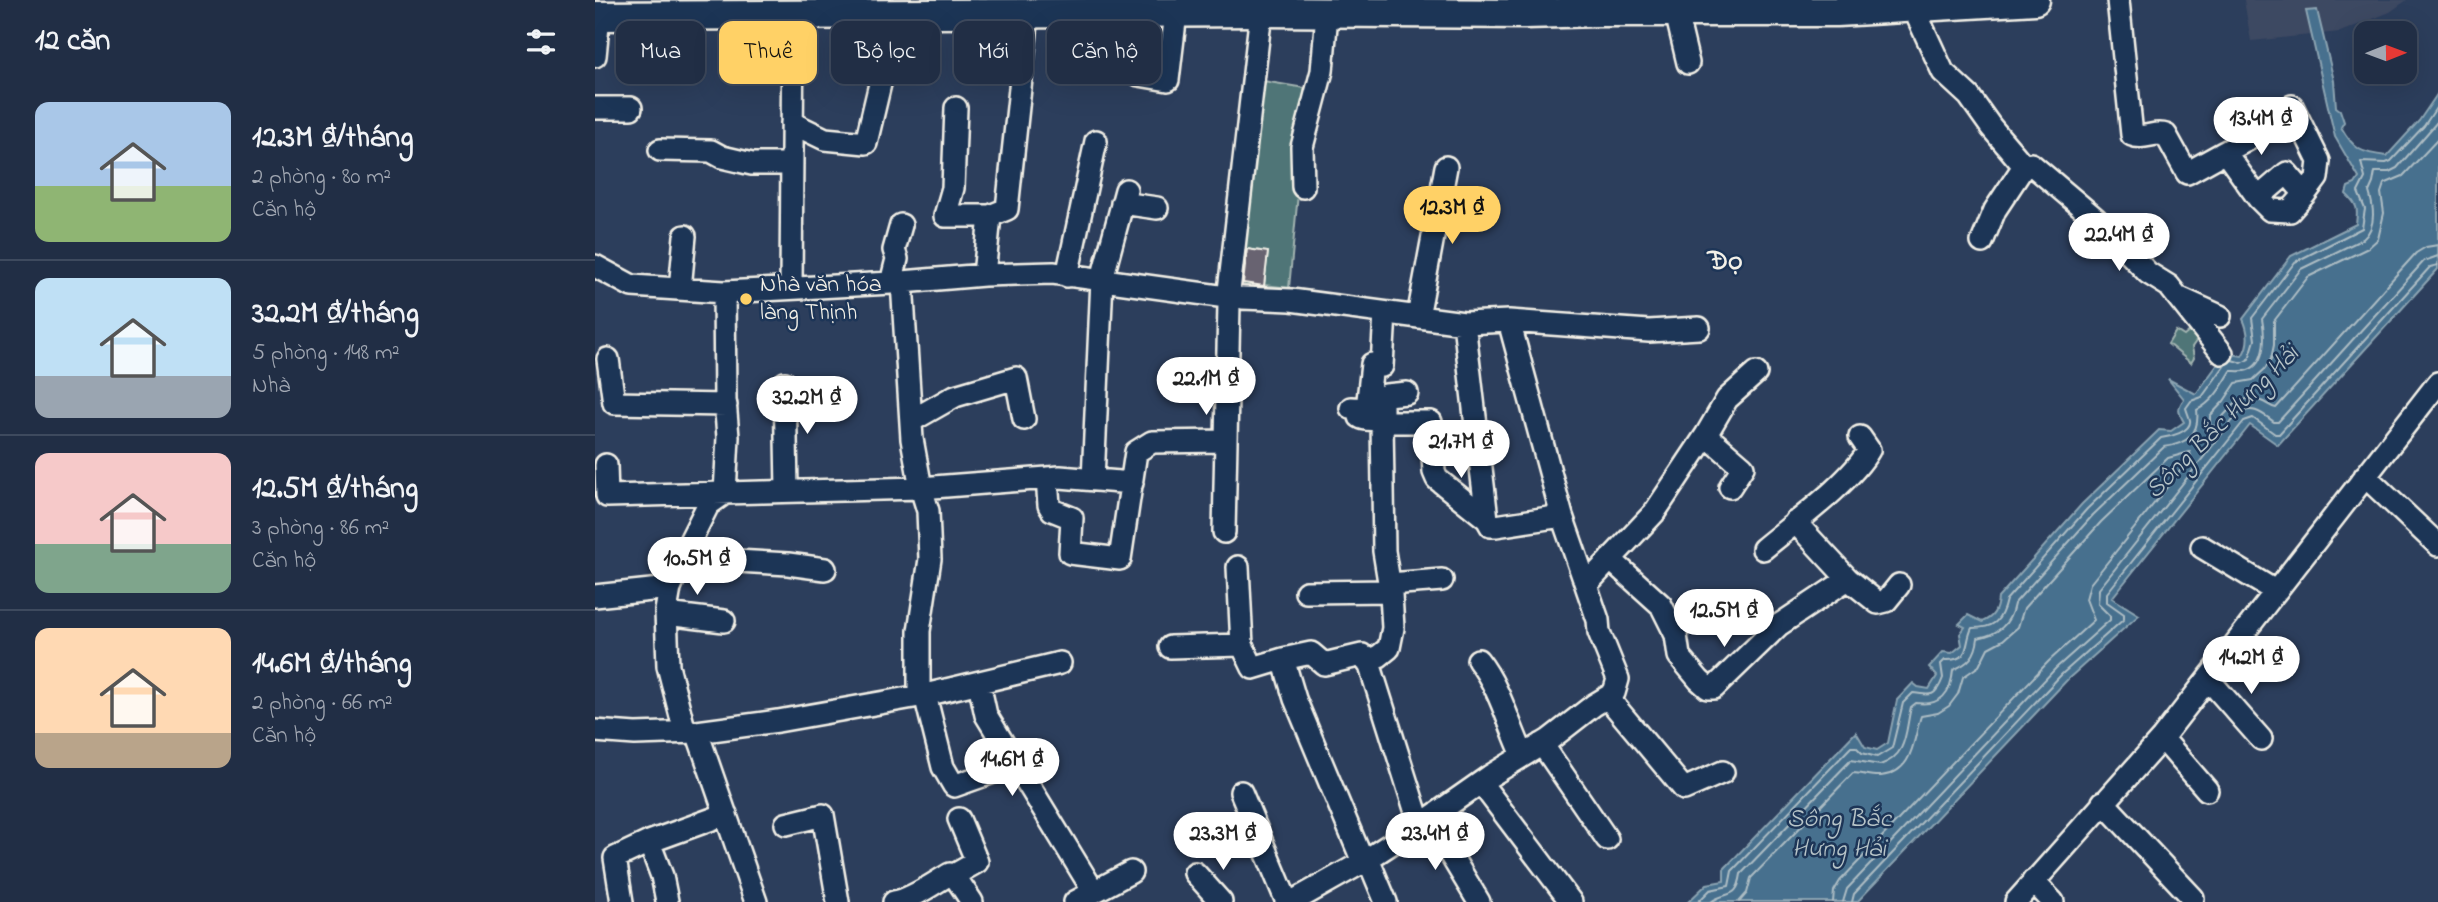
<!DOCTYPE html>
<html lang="vi">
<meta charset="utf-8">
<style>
:root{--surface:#212e45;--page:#29364c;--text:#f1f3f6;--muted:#a2a8b3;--line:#3e4a5e;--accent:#ffd166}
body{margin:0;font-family:"Indie Flower",sans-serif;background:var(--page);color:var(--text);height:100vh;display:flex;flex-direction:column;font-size:26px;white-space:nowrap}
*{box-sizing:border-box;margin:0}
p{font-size:23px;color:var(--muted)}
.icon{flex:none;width:38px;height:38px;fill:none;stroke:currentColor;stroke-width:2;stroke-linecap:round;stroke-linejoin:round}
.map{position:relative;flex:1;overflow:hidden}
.side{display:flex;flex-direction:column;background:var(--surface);width:595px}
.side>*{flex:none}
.hud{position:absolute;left:21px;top:21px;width:665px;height:63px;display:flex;gap:14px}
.needle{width:46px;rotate:89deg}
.controls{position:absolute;left:1759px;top:21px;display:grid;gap:14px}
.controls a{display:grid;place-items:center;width:63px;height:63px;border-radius:14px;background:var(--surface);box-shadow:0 7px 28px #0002,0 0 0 2px var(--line);font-size:35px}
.price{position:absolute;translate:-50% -60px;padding:0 16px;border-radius:24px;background:#fff;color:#222;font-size:23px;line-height:46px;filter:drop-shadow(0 2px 4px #0008)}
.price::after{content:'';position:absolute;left:50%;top:42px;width:21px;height:16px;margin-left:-10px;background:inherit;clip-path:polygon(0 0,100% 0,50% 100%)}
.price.selected{background:var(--accent);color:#111}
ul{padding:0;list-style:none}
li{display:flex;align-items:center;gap:21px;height:175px;padding:0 35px}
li+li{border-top:2px solid var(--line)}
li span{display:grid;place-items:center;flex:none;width:196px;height:140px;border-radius:14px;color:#555}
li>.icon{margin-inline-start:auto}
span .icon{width:84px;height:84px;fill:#fffc;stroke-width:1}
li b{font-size:30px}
h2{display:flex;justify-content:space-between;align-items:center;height:84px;padding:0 35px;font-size:30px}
.chip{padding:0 24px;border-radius:14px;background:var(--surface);box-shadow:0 7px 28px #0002,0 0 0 2px var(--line);font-size:24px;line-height:63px}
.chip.selected{background:var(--accent);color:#111}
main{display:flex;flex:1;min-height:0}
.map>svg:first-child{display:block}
.built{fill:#3e4962}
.green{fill:#4f7577;stroke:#a2b3b0;stroke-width:2}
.water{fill:#46708e;stroke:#8ca4b2;stroke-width:2}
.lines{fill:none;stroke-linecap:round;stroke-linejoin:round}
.shore{stroke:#aebdc4;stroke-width:2}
.building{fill:#676471;stroke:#f4f1e8;stroke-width:2}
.minor-casing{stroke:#f4f1e8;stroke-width:26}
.major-casing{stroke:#f4f1e8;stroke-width:33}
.minor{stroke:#1d3557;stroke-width:21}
.major{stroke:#1d3557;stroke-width:28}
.poi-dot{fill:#ffd166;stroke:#1d3557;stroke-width:2.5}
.labels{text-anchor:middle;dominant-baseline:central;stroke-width:5;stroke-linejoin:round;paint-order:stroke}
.poi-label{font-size:24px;fill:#f4f1e8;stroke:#1d3557;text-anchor:start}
.water-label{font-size:26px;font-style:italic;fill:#b7c4c8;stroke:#1d3557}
.quarter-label{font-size:28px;font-weight:bold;fill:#f4f1e8;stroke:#1d3557}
</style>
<main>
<section class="side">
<h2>12 căn<svg class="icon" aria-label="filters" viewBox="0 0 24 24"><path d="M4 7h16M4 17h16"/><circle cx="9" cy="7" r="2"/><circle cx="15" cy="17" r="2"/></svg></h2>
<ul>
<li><span style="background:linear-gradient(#a9c7e8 60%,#8fb573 0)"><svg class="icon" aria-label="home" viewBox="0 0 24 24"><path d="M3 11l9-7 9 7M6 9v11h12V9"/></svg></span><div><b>12.3M ₫/tháng</b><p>2 phòng · 80 m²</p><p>Căn hộ</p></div></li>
<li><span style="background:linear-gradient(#bfe0f5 70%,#9aa5b1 0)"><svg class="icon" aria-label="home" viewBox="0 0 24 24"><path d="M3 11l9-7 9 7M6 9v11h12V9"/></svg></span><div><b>32.2M ₫/tháng</b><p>5 phòng · 148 m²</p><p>Nhà</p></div></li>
<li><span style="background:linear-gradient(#f6c9c9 65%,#7fa58c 0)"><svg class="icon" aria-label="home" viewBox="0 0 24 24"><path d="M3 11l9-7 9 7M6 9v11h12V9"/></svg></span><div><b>12.5M ₫/tháng</b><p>3 phòng · 86 m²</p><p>Căn hộ</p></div></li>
<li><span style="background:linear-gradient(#ffd9b3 75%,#b9a48a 0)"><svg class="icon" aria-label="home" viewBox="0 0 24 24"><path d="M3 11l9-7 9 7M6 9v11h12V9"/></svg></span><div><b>14.6M ₫/tháng</b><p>2 phòng · 66 m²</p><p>Căn hộ</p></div></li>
</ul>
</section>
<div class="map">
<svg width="1843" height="902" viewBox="0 0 1843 902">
<rect width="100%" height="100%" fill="#2c3e5c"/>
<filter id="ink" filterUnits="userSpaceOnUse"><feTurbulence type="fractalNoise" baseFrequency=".0143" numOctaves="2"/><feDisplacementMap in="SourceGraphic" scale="14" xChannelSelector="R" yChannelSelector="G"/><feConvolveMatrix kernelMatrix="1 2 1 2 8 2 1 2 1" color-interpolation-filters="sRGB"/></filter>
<g filter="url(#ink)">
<path class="built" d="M1649,0h163l-17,12 -50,20 -89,9z"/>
<path class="green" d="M668,81l42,7 -11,62 5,33 -10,105 -25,-3 4,-33 -22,-3 -4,33 10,2v3l-7,-1 -5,-5z
M1595,313l14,17 -12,17 2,11 -3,5 -23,-19 8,-13 8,5 14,-12 -15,-1z"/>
<path class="water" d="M1722,10l17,71 2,26 4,3 4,12 -3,5c13,23 20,26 46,29l32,-35 19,-28v176l-160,176 -28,-20 -138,173 27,17 -71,64 -211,223h-169l19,-18 17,-3v-12l132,-137 9,15 12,3 11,-7 9,-43 16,-17 5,4 11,2 8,-13 -8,-9 14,-15 9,1 10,-8 -2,-11 5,-7 -6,-3 9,-9 14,7c12,-5 15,-12 16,-24l84,-94 77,-74 12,1 13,-9c-6,-10 -7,-14 0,-23l-16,-20 28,15 30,-41 16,3c8,-12 7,-24 1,-37l48,-63 65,-32c2,-15 2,-19 -10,-30l2,-7 7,-3 4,-6 -24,-41 -29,-126z"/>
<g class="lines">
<path class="shore" d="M1843,139l-35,37 -19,8 -3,9 3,20 -6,26 -10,9 -60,29 -34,44v24l-3,14 -6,10 -12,11 -17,3 -12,18 -14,15v10h5c12,-14 24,-34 46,-25 6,2 9,6 15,7l140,-155 10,-6 12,-2
M1637,360l10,3 7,-4 6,-19 -3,-22 43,-56 67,-34 3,-19 -7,-17 7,-14 -4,-16 25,1 5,-2 33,-35 14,-21
M1103,902l12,-12 19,-4 3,-15 119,-124h5l6,6 15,4 15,-9 11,-45 10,-10c18,3 23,4 30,-15l-2,-14 4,-4c27,1 19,-17 27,-32 22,0 29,-6 34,-28l81,-91 74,-71c8,-1 31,-6 29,-18 -1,-4 -3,-8 -4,-12l5,-7 11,-4 23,-32
M1116,902c16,-12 26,-1 30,-28l110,-114 29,5c28,-9 25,-33 31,-58l5,-4c25,3 35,-9 37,-33 16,-7 23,-14 25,-32 20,-4 32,-13 36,-34l79,-89 71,-68c23,-3 36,-13 33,-37 16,-8 25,-24 34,-39 5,0 12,1 17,-1 19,-7 17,-36 14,-51l39,-50 62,-30c14,-12 11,-31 6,-47l4,-9 2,-11h14l8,-4 41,-47
M1144,902l8,-9 4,-15 102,-105c9,0 18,4 28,3 33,-4 32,-36 40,-60l17,-3 11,-7 9,-12 5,-17 16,-11 9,-18 15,-8 15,-13 6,-19 77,-86 67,-64 22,-6 1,5 -101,127 -4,15 8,21 -45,41 -209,220 -6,10 -1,11
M1248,902l4,-13 209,-221 54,-48v-4l-12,-12 1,-15 138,-174c15,-11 25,-2 37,7h4l146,-161 14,-5
M1257,902l2,-8 208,-220 62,-55v-5l-17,-12v-9l137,-172 9,-3 22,16h4l151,-167 8,-2"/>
</g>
<path class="building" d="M652,249l21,3 -4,34 -21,-3z"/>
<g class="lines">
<g class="minor-casing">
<path id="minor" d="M1078,0l15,63
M1523,0l14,135c12,5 22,-4 34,0l21,38 38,-21 33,46 29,-25 18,21 12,-16 2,-17 -27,-55
M1318,7l30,65 26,24 22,31 33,39 -29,44 -13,32
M0,56l4,-40
M544,75l29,5 8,-67
M0,108h36
M361,108l-3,80 -8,28h45
M197,123l33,16 41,4 18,-76
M65,150l51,1 11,6 30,7h40
M1630,152l52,-28
M1429,166l7,-2 65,55 52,54 21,13 53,67
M708,187l-1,-40 20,-76 5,-57
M1663,198l12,12 20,1 15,-17
M527,203l35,5
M0,266l37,20 92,6 167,-9 93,-8 69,-2 173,24
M389,275l6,-59 17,-7 21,-195
M472,276l29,-135
M307,282l10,157 9,49 7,23 2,48 -11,72v65
M296,283l6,-24 -3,-9 7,-25
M196,288l2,-273
M85,289l5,-53
M634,291l32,-279
M647,298l49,2 173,23 45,-2 140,10 50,-3
M1585,298l40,18
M823,317l28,-150
M914,321l53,195 24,69
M869,323l23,196 4,7h5l66,-10
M13,359l6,44 112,2
M190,383l2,107
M812,393l-21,2 -4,5v22h49l3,50 3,7 50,40
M756,408l16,1 5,-45 10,2 3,-53
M765,417c7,5 15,0 22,5l2,129 7,43 2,34 -4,20 -10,8 -13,5
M316,421l44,-25 61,-18 8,41
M1111,435l37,32 -13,20
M11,465l1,31 314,-8 139,-11 72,6
M1770,476l73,69
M452,478l2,27 3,5 20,8 -2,35 50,6 16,-107 16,-10 74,-1
M498,480l9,-201 24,-89
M629,532l5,-228
M1607,547l73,44
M1168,549c31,-26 87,-66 106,-99l-9,-13
M88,558l105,6 37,5
M1015,559l51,46 15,30 3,21 20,24 9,8h6l65,-63 69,-46 -53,-57
M643,567l4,78 11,23 30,-9
M1253,579l30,24 8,-2 13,-16
M794,584l53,-4
M711,592l85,-1
M0,596l75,-8
M71,614l58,7
M575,647l72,-2
M883,660c22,28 30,63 45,95
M1614,680l52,59
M384,683l7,32 108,177
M330,695l18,72 11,19 62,-22
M1013,698l76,91 39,-17
M0,731l40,3 62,-2 81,-11 147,-26 135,-32
M90,732l-17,-66 -2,-55 4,-23 20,-47 18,-36 17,-12 3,-56 -3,-37 -1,-108
M102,732l59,170
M1567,738l45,52
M947,744l65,95
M886,783l90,119
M646,792l46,110
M1508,802l90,96
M834,819l50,83
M191,824l37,-9 15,87
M54,842l13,34 5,25
M773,859l18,43
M768,862l-68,-163 -12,-40 28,-6 13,11 38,-9 8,11 50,159
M600,873l26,29
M359,875l23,-13 -18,-43
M1438,881l20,21
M27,902l-7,-44 34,-16 77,-28
M299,902c17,-2 40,-19 56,-28l4,1 18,27
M480,902l56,-30
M697,902l71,-40 57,-37 70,-49 59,-36 45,-35 20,-12 4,-14 -19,-47 -1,-12 -12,-35 68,-72 52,-78 21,-36 29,-26
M1421,902l146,-164 276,-355"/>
</g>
<g class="major-casing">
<path id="major" d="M0,16l666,-4 264,2 73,-2h239l198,-12"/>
</g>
<use href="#minor" class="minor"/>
<use href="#major" class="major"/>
</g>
</g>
<circle class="poi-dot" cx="151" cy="299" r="7"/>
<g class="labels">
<g class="poi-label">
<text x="165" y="285">Nhà văn hóa<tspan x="165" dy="28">làng Thịnh</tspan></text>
</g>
<g class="water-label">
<text transform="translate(1628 423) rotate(-45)">Sông Bắc Hưng Hải</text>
<text x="1244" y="820">Sông Bắc<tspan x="1244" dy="30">Hưng Hải</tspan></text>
</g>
<g class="quarter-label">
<text x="1130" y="262">Đọ</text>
</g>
</g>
</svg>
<div class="controls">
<a><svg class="needle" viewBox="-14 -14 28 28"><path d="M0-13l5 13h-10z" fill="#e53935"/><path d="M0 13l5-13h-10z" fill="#a2a8b3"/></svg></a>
</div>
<b class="price" style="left:1666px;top:157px">13.4M ₫</b>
<b class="price selected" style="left:857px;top:246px">12.3M ₫</b>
<b class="price" style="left:1524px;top:273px">22.4M ₫</b>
<b class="price" style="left:611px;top:417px">22.1M ₫</b>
<b class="price" style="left:212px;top:436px">32.2M ₫</b>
<b class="price" style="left:866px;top:480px">21.7M ₫</b>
<b class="price" style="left:102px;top:597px">10.5M ₫</b>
<b class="price" style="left:1129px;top:649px">12.5M ₫</b>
<b class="price" style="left:1656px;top:696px">14.2M ₫</b>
<b class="price" style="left:417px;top:798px">14.6M ₫</b>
<b class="price" style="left:628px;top:872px">23.3M ₫</b>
<b class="price" style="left:840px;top:872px">23.4M ₫</b>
<div class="hud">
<a class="chip">Mua</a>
<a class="chip selected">Thuê</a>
<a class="chip">Bộ lọc</a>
<a class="chip">Mới</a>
<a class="chip">Căn hộ</a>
</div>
</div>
</main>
